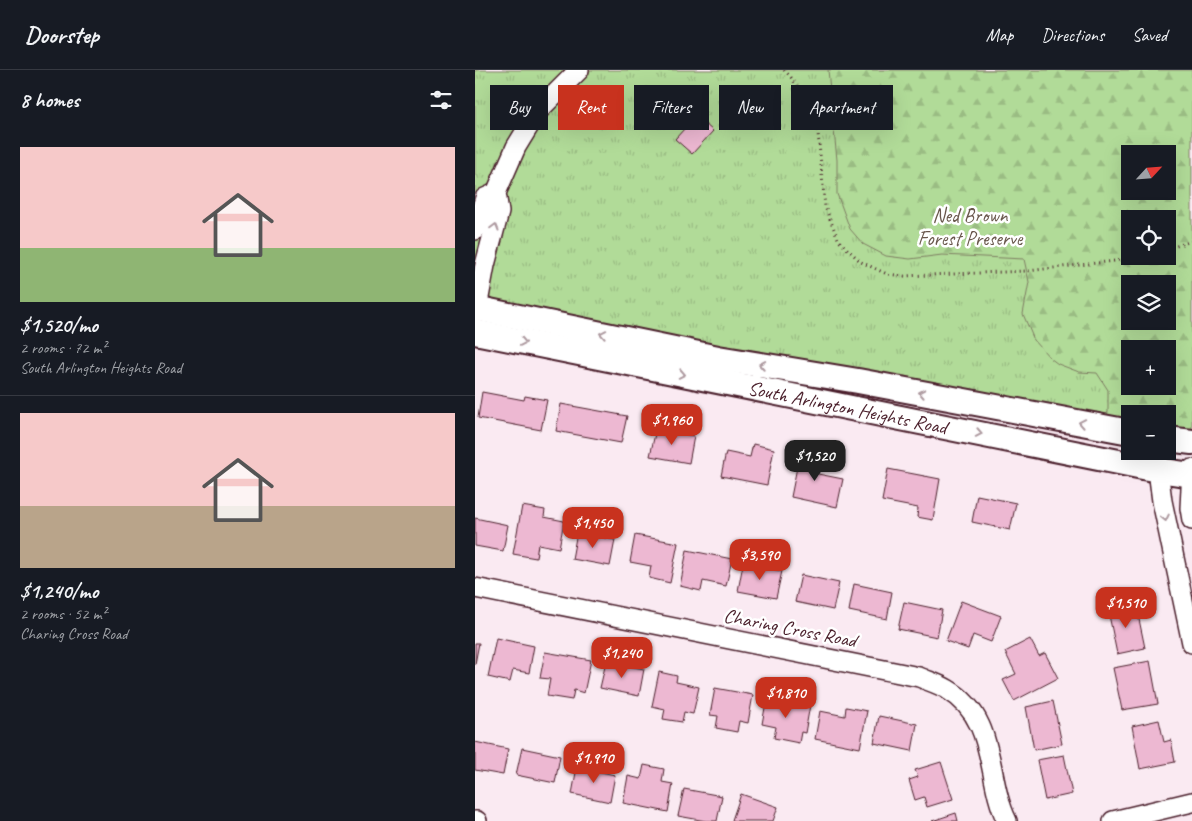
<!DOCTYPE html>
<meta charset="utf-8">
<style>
:root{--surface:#171b24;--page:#20242c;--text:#f1f3f6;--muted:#9ea1a6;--line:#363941;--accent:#c8321e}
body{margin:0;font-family:Caveat,sans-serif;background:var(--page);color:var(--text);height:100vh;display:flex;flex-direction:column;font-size:19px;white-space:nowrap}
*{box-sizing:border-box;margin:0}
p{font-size:16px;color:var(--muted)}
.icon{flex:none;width:28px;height:28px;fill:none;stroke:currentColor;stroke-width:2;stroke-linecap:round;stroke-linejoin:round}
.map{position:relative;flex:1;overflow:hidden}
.panel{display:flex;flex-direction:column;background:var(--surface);width:475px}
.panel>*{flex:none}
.banner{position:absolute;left:15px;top:15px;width:475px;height:45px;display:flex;gap:10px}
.needle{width:32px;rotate:64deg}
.controls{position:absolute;left:646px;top:75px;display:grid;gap:10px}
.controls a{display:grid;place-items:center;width:55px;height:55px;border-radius:0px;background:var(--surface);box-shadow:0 5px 20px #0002;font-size:25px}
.price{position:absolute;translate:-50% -42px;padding:0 11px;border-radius:10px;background:var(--accent);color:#fff;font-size:16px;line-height:32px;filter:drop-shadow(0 1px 2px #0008)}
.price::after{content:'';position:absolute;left:50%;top:30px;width:15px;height:11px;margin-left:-8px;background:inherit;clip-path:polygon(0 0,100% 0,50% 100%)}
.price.on{background:#222;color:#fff}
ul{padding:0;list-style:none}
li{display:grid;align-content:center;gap:10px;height:265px;padding:0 20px}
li+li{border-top:1px solid var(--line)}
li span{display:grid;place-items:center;height:155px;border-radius:0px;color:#555}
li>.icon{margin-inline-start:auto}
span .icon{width:90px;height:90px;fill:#fffc;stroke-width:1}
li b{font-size:21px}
h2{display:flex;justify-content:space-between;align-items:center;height:60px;padding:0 20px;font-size:21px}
.tag{padding:0 18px;border-radius:0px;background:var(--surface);box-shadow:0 5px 20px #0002;font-size:18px;line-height:45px}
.tag.on{background:var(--accent);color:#fff}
header{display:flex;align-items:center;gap:30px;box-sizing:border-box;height:70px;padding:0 25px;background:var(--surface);border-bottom:1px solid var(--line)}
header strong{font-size:24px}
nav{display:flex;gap:28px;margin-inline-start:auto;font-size:18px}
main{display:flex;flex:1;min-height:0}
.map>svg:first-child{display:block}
.grass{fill:url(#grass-tufts);stroke:#7e7d62;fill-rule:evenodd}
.forest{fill:url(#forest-firs);stroke:#7e7d62;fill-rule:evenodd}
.building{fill:#edb8d2;stroke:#4a1f2b}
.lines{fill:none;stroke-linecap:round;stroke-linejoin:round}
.minor-casing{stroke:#4a1f2b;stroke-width:22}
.major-casing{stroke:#4a1f2b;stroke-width:28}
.path{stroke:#4a1f2b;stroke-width:3;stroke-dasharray:1 4;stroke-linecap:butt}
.minor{stroke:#fff;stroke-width:19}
.major{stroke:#fff;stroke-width:24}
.oneway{stroke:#ae9aa0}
.labels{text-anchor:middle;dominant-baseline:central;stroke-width:5;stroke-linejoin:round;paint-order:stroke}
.park-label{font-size:20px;fill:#69574c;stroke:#fff}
.street-label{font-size:20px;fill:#4a1f2b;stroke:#fff}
</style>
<header>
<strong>Doorstep</strong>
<nav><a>Map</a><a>Directions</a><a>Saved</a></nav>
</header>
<main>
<section class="panel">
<h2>8 homes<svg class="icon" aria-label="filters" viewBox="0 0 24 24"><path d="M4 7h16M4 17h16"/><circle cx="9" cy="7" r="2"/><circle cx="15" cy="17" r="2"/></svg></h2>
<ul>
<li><span style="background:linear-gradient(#f6c9c9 65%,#8fb573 0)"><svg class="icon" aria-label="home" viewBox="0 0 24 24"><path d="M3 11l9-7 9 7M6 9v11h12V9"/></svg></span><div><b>$1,520/mo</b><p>2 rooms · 72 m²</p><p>South Arlington Heights Road</p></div></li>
<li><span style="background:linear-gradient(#f6c9c9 60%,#b9a48a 0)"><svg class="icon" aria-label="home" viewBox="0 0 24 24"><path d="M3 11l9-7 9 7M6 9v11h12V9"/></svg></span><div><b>$1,240/mo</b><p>2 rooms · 52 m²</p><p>Charing Cross Road</p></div></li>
</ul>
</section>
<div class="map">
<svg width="717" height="751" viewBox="0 0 717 751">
<defs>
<pattern id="grass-tufts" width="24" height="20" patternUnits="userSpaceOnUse" patternTransform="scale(1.25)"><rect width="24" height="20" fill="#b1db98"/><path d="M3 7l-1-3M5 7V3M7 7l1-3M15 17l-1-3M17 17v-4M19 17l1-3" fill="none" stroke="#9abc83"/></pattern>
<pattern id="forest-firs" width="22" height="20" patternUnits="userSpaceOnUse" patternTransform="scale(1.25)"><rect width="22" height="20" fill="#b1db98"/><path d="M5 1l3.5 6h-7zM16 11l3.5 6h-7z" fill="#9abc83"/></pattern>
</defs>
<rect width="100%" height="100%" fill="#faeaf2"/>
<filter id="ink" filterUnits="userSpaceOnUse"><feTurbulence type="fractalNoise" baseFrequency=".02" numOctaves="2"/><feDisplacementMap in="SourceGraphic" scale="10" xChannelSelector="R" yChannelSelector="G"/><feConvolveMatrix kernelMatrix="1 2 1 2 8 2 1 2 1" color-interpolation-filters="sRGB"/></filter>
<g filter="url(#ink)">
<path class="grass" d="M0,0h717l-25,344 -59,-2 -4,15 -629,-118zM655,84h37v37h-37zM655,149h37v37h-37zM655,214h37v37h-37zM655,279h37v37h-37z"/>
<path class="forest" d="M353,0h364v372l-24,-3 -1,-25h-37v18l-26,-5 4,-15v-22l-11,-17 -18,-1 -21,-8 -8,-6 -16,-18 -11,-26 6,-32 -5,-23 -82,-4 -32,4 -24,-3 -23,-12 -13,-15 -13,-35v-34zM655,84h37v37h-37zM655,149h37v37h-37zM655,214h37v37h-37zM655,279h37v37h-37z"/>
<path class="building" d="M221,46l17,15 -21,23 -17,-15z
M7,322l42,8 1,-4 22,4 -6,30 -63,-12z
M86,334l66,12 -6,27 -65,-12z
M181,359l38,7 -5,27 -39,-7z
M278,374l21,5 -7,36 -46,-9 5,-24 24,5z
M325,382l21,4 -3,18 25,5 -6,28 -46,-10z
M413,399l52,10 -7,41 -16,-3 1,-9 -36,-7z
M502,425l39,8 -6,27 -38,-8z
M47,436l23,4 -1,7 20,4 -5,27 -21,-4 -2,14 -23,-4z
M0,448l33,7 -5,26 -28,-5z
M102,462l38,8 -5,26 -38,-7z
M160,465l43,8 -8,40 -21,-5 2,-12 -21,-4z
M212,480l45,9 -6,27 -23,-5 -2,10 -21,-5z
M268,494l39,7 -6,27 -38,-7z
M326,505l38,8 -6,27 -38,-8z
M379,514l38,8 -5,27 -38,-8z
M486,531l40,15 -10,26 -18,-7 -5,14 -22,-8z
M429,532l38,8 -5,27 -39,-8z
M661,535l9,43 -28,6 -9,-44z
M21,568l38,8 -5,27 -16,-3 -3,12 -22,-5z
M555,569l9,17 6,-3 13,25 -44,23 -11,-21 13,-6 -11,-22z
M0,573h4l-4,21z
M70,582l46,8 -7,33 -10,-3 -2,10 -25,-4 3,-17 -10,-1z
M675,591l8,43 -36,6 -9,-42z
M131,592l38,7 -5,27 -39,-8z
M184,602l18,4 -1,6 23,5 -6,27 -9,-2 -2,10 -19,-3 2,-10 -13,-3z
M240,618l38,7 -5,28 -9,-2 -2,11 -21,-4 2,-12 -8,-1z
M292,627l43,8 -5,28 -4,-1 -2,11 -25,-5 2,-11 -14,-3z
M578,631l9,43 -28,6 -8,-43z
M371,637l21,4 -7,37 -45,-9 5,-28 25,5z
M404,646l38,8 -5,27 -38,-8z
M684,650l5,22 7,-2 4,22 -35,7 -8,-43z
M0,672l33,7 -5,26 -28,-5z
M47,678l38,8 -5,27 -39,-8z
M589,685l8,39 -27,6 -8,-40z
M466,692l12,37 -26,8 -3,-10 -9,3 -6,-20 9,-3 -3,-7z
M169,695l20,4 -2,13 11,2 -5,28 -45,-9 5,-27 13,3z
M102,697l38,8 -5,27 -38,-8z
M209,719l38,7 -5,25h-11l-28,-5z
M266,724l37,13 -5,14h-38l-3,-1z
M481,743l2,8h-26z"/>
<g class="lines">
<g class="minor-casing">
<path id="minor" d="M0,160l10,-32 11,-5
M0,242l2,-4 8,-43 14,-53 -3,-19 20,-46 22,-36 41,-41
M683,381v19l4,31 30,142
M717,399l-2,39 2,12
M0,518l444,89c9,4 20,7 28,12 51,30 38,87 60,132
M0,751h2
M638,751l79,-19"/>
</g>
<g class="major-casing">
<g id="major">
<path d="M0,238l243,50 140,23 272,51"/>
<path id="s1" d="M0,262l683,138 34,5"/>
<path d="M692,369l25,3"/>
</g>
</g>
<path class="path" d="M309,0l6,6 19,26 9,31 7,74 14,34 22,21 26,12 17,2 123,-5 88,-10 24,-5
M692,179l25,-8"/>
<use href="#minor" class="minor"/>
<use href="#major" class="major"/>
</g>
<defs><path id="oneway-chevron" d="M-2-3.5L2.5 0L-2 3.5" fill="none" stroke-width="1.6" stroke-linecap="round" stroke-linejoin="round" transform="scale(1.25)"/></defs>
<g class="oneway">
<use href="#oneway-chevron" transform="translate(20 157) rotate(-75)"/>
<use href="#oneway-chevron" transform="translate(128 264) rotate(-169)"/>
<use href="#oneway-chevron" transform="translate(48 272) rotate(11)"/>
<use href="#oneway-chevron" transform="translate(287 295) rotate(-170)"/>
<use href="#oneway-chevron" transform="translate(207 304) rotate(11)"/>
<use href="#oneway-chevron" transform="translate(447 323) rotate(-169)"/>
<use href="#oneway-chevron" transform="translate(607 353) rotate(-169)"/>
<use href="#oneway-chevron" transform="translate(504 363) rotate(11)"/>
<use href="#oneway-chevron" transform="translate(690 448) rotate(78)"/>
</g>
</g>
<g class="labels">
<g class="park-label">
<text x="495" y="145">Ned Brown<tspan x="495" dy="23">Forest Preserve</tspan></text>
</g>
<g class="street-label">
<text stroke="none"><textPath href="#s1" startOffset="380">South Arlington Heights Road</textPath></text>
<text transform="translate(315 558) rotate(11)">Charing Cross Road</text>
</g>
</g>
</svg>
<div class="controls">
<a><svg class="needle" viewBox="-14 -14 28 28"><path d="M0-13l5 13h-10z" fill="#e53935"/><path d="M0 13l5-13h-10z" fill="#9ea1a6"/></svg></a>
<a><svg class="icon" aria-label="locate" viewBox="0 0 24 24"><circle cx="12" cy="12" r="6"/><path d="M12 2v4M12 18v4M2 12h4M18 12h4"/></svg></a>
<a><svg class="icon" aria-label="layers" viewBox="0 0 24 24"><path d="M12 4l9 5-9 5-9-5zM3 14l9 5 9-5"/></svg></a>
<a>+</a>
<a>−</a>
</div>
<b class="price" style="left:197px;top:376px">$1,960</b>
<b class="price on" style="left:340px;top:412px">$1,520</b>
<b class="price" style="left:118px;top:479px">$1,450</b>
<b class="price" style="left:285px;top:511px">$3,590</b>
<b class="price" style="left:651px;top:559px">$1,510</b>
<b class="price" style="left:147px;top:609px">$1,240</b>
<b class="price" style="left:311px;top:649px">$1,810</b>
<b class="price" style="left:119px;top:714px">$1,910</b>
<div class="banner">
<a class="tag">Buy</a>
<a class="tag on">Rent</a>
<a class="tag">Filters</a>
<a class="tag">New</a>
<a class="tag">Apartment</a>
</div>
</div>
</main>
